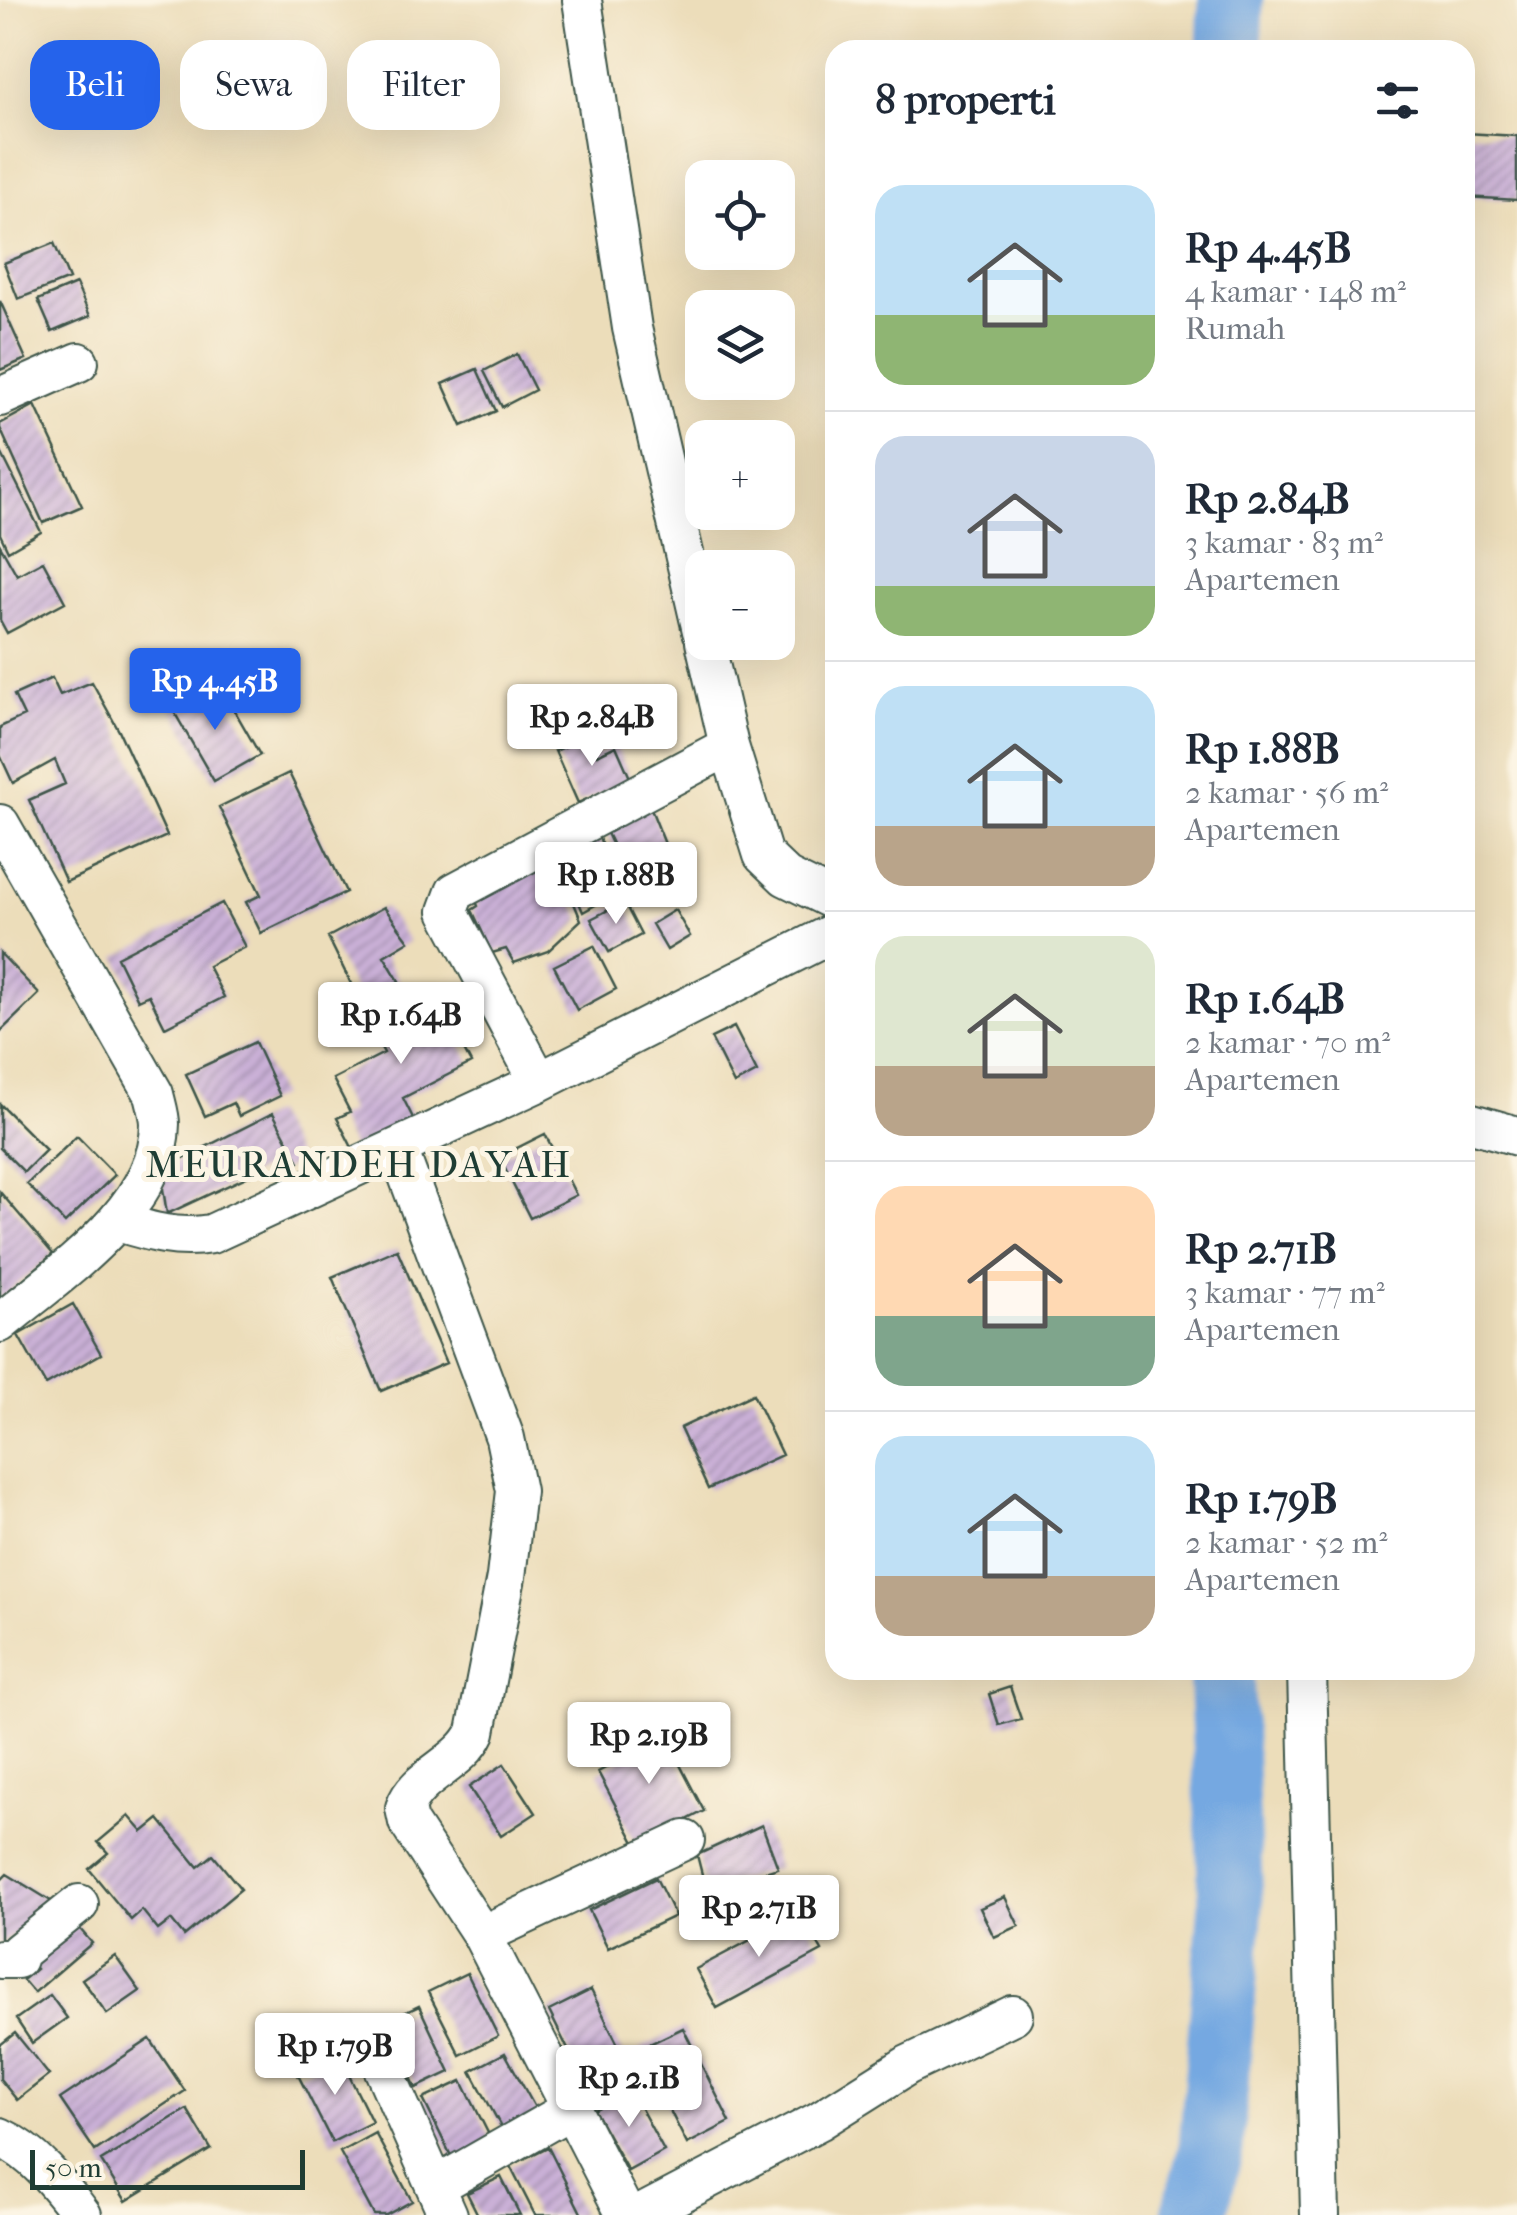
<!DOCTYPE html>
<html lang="id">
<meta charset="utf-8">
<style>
:root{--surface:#fff;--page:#f2f2f3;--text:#1f2937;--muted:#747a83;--line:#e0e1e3;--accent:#2563eb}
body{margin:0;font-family:"IM FELL French Canon",serif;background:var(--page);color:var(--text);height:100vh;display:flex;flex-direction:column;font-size:38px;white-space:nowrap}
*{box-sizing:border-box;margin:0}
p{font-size:32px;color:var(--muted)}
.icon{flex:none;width:55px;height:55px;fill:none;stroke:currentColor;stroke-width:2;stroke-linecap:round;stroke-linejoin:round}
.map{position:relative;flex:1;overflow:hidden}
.details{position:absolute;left:825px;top:40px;width:650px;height:1640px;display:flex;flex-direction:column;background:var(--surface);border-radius:30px;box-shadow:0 10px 40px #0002}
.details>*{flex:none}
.guide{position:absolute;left:30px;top:40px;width:645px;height:90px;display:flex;gap:20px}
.controls{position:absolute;left:685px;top:160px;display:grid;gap:20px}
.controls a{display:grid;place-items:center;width:110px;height:110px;border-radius:20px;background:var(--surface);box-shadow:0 10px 40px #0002;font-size:50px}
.scale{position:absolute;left:30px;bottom:25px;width:275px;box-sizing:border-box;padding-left:10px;border:5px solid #1f3d34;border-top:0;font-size:28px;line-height:35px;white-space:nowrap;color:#1f3d34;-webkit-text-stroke:8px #fcf5e5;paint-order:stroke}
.price{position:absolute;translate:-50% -85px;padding:0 22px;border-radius:10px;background:#fff;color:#222;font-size:32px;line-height:65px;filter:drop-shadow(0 2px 5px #0008)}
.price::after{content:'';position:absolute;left:50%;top:60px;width:30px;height:22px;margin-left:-15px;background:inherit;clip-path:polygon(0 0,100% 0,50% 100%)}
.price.on{background:var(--accent);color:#fff}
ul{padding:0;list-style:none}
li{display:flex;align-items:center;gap:30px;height:250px;padding:0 50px}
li+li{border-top:2px solid var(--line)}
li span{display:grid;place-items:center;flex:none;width:280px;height:200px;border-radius:30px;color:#555}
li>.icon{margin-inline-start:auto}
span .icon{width:120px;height:120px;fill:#fffc;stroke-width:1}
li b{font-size:42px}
h2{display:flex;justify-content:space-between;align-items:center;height:120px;padding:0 50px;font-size:42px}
.chip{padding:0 35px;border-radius:30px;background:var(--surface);box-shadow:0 10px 40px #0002;font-size:35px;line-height:90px}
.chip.on{background:var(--accent);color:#fff}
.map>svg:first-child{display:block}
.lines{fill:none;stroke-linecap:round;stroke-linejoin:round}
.river{stroke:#75a8e1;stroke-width:65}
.building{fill:url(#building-hatch)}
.street-casing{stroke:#3e5548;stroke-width:42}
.street{stroke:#fff;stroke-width:38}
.labels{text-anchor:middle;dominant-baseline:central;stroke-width:10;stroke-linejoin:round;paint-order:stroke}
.quarter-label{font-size:38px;letter-spacing:2.5px;fill:#1f3d34;stroke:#fcf5e5}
</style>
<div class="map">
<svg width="1517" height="2215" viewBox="0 0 1517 2215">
<defs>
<pattern id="building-hatch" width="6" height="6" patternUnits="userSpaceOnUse" patternTransform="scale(2.5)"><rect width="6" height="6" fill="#cab0d7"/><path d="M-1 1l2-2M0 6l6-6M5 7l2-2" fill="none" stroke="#a390af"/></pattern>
</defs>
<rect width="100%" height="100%" fill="#fcf5e5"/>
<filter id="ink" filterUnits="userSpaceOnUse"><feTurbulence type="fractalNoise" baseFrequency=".01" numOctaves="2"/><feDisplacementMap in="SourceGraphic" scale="20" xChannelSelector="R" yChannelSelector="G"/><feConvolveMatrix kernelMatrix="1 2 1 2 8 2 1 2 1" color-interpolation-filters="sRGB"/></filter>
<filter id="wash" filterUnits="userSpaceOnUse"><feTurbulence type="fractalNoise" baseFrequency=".0048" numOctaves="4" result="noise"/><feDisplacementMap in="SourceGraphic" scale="40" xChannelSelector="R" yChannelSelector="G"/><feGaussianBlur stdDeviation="2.25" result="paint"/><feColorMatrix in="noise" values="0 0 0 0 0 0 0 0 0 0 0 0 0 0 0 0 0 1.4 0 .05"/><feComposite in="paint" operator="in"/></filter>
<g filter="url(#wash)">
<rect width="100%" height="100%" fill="#ecddba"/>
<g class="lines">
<path class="river" d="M1229,50l2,-50
M1194,2215l17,-67 20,-245 -10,-233"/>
</g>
<g id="blocks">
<path class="building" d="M1465,133l52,3v64l-52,-3z
M54,243l15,36 -51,20 -14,-36z
M76,284l14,32 -38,16 -14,-32z
M0,301l26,58 -26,11z
M517,354l18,36 -33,17 -18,-36z
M477,369l19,42 -34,15 -19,-42z
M35,405l47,101 -39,17 -43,-95v-4z
M0,450l41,82 -33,19 -8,-17z
M0,545l17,30 26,-14 22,41 -58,31 -7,-13z
M52,678l8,17 32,-13 27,49 48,105 -101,46 -37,-82 36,-16 -10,-24 -42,23 -13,-28v-28l24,-11 -10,-21z
M196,688l10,17 19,-11 35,61 -46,26 -45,-78z
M589,736l8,19 19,-9 15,34 -53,23 -23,-52z
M289,773l57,119 -85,41 -15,-31 15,-7 -42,-88z
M649,804l20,50 -17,17 -26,2 -21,-44z
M598,836l6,14 9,-3 12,35 -22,7 3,10 -23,13 -26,-61z
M551,848l30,72 -33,31 -34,12 -8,-14 -14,4 -20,-43 6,-4 -6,-16z
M624,902l17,33 -32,17 -18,-33z
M222,903l23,44 -37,19 16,31 -59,30 -16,-32 -11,5 -21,-43z
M384,907l25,34 -25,15 15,25 -40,19 -31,-63z
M675,910l15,26 -23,14 -15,-26z
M594,946l22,43 -39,21 -23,-44z
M0,953l39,41 -39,38z
M456,987l18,33 -20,11 17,32 -68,35 16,32 -60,31 -22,-43 13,-6 -17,-33 51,-26 -22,-41 47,-24 10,18z
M734,1027l23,45 -23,12 -23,-46z
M255,1042l25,54 -41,20 -6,-13 -28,13 -19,-42z
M0,1104l46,46 -22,22 -24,-24z
M273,1113l26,49 -27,14 -4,-9 -101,47 -7,-44z
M545,1134l31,61 -46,23 -31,-61z
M77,1136l38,39 -50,48 -38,-39z
M0,1192l53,62 -53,45z
M397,1249l49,114 -65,28 -49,-114z
M73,1304l28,50 -55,31 -28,-50z
M753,1394l29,61 -74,34 -28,-61z
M1010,1687l11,32 -22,6 -10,-31z
M643,1729l7,14 15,-7 39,75 -67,35 -39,-74 23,-12 -8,-16z
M504,1764l32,49 -35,23 -32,-49z
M129,1816l14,16 16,-13 39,48 15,-12 28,34 -57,47 -13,-16 -13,10 -16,-20 -11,10 -42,-51 19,-16 -10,-11z
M762,1825l16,43 -72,22 -9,-35z
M7,1874l52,32 -59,38v-63z
M656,1878l19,38 -67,32 -19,-38z
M1005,1897l14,29 -25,11 -14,-29z
M801,1913l21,38 -105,57 -21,-39z
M68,1915l24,28 -58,50 -11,-13 13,-11 -14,-15z
M115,1956l25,35 -33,23 -25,-35z
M467,1973l31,63 -38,19 -32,-63z
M591,1990l37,75 -42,21 -37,-75z
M50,1995l17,23 -35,25 -16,-24z
M419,2006l31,66 -34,16 -31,-66z
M683,2028l47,94 -43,22 -48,-95z
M15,2033l34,42 -32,25 -17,-21v-34z
M150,2039l35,52 -90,60 -35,-52z
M505,2053l34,62 -34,19 -34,-63z
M339,2055l33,67 -40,20 -34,-67z
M462,2081l31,62 -39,19 -31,-63z
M631,2090l33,61 -36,20 -34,-61z
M187,2109l24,40 -85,52 -25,-40z
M375,2133l37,68 -26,14h-12l-34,-63z
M548,2147l33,66 -4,2h-42l-25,-49z
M501,2177l19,38h-42l-11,-22z"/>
</g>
</g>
<g filter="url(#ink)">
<use href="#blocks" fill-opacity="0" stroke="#3e5548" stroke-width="2.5"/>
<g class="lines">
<g class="street-casing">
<path id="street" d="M582,0l50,328 70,303
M0,397l79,-35
M705,642l24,104 34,109 23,22 49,24
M0,824l154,270c2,9 6,21 6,30 -1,86 -102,150 -160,199
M539,1082l-91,-171 7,-19 274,-146
M1465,1121l52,15
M398,1149l107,289 11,53 -10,86 -30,155c-15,33 -60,43 -71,76l3,14 74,113 144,280
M118,1222c33,10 59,18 93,12l328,-152 296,-150
M1307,1670l13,545
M482,1935l203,-95
M0,1959h17l2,-7 60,-48
M376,2052l72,163
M0,2137c35,16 59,48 82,78
M436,2186l137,-78
M639,2215l180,-94 89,-56 105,-50"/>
</g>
<use href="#street" class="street"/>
</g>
</g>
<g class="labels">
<g class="quarter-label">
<text x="359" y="1164">MEURANDEH DAYAH</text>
</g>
</g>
</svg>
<div class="controls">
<a><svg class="icon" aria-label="locate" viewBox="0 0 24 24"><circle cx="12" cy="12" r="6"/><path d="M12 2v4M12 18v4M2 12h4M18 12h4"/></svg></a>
<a><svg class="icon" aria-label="layers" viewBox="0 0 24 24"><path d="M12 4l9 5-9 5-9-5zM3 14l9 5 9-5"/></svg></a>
<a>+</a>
<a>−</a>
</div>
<div class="scale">50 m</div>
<b class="price on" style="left:215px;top:733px">Rp 4.45B</b>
<b class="price" style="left:592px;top:769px">Rp 2.84B</b>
<b class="price" style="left:616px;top:927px">Rp 1.88B</b>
<b class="price" style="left:401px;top:1067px">Rp 1.64B</b>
<b class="price" style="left:649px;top:1787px">Rp 2.19B</b>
<b class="price" style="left:759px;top:1960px">Rp 2.71B</b>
<b class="price" style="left:335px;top:2098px">Rp 1.79B</b>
<b class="price" style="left:629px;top:2130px">Rp 2.1B</b>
<div class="guide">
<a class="chip on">Beli</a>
<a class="chip">Sewa</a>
<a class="chip">Filter</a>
</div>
<section class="details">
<h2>8 properti<svg class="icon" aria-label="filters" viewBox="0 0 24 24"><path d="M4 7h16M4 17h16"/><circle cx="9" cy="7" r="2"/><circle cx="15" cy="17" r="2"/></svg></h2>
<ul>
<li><span style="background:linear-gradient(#bfe0f5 65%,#8fb573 0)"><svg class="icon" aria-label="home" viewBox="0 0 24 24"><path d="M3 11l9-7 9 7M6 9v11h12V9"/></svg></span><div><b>Rp 4.45B</b><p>4 kamar · 148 m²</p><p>Rumah</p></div></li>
<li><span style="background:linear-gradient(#c9d6e8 75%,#8fb573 0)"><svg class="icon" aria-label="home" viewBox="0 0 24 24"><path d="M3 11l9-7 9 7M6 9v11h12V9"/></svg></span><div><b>Rp 2.84B</b><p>3 kamar · 83 m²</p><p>Apartemen</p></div></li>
<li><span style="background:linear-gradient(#bfe0f5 70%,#b9a48a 0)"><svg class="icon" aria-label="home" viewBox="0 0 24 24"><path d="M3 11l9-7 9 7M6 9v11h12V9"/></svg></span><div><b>Rp 1.88B</b><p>2 kamar · 56 m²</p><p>Apartemen</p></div></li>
<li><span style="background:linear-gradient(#dfe7d0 65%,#b9a48a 0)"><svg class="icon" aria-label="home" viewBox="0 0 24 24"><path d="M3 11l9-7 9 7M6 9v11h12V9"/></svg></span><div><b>Rp 1.64B</b><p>2 kamar · 70 m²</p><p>Apartemen</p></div></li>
<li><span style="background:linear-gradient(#ffd9b3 65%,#7fa58c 0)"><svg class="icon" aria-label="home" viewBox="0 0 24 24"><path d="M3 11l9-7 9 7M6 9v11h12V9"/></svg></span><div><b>Rp 2.71B</b><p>3 kamar · 77 m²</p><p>Apartemen</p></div></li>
<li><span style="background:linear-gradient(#bfe0f5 70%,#b9a48a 0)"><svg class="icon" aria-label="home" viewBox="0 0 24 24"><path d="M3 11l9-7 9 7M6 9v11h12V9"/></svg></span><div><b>Rp 1.79B</b><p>2 kamar · 52 m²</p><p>Apartemen</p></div></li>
</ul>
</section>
</div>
